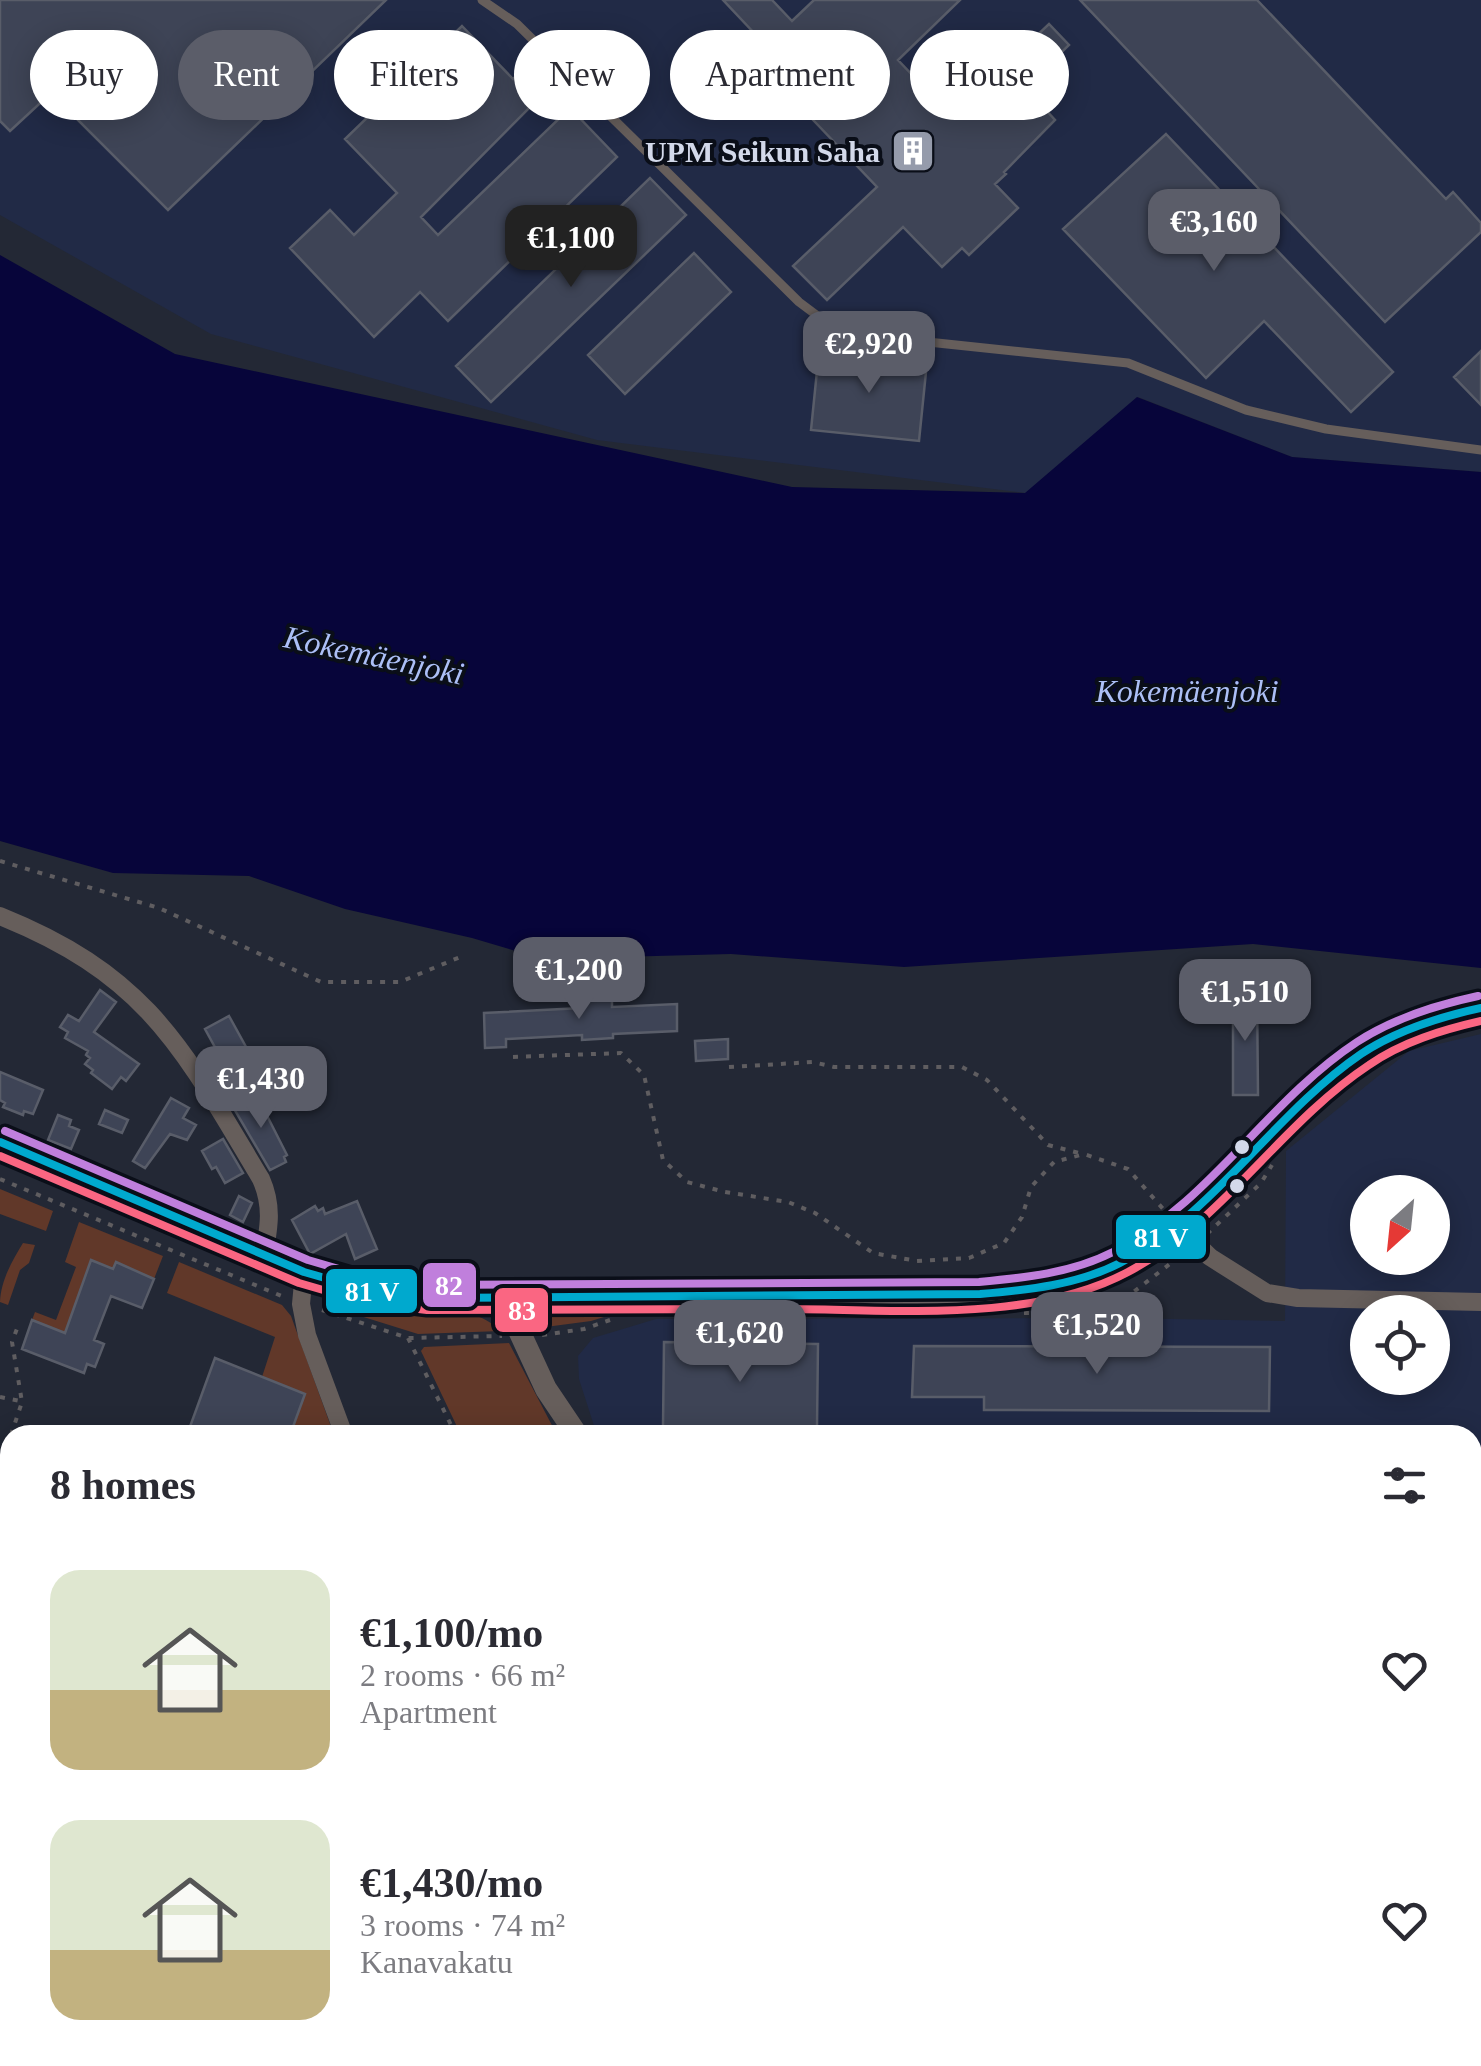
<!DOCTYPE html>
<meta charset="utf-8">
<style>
:root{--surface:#fff;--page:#f2f2f3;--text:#2b2b33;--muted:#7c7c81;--accent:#5b5d69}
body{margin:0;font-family:Georgia,serif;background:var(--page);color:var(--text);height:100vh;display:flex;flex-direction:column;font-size:38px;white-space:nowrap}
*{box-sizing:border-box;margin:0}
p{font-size:32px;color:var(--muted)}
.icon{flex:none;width:55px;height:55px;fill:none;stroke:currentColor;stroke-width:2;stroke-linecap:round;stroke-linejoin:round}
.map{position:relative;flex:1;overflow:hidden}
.panel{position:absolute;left:0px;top:1425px;width:1482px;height:642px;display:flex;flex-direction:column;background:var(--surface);border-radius:30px 30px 0 0;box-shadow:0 5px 25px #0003}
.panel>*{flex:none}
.banner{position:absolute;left:30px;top:30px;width:1422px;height:90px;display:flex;gap:20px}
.needle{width:65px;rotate:207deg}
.buttons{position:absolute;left:1350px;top:1175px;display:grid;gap:20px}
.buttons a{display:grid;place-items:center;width:100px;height:100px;border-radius:50%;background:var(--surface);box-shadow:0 5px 25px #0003;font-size:50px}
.price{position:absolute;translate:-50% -85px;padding:0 22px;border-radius:20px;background:var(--accent);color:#fff;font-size:32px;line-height:65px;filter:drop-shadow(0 2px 5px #0008)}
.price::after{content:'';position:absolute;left:50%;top:60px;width:30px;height:22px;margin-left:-15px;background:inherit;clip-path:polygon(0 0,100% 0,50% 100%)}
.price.current{background:#222;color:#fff}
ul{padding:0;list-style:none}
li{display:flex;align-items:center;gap:30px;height:250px;padding:0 50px}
li span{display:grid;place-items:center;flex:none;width:280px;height:200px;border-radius:30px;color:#555}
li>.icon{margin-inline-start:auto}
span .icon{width:120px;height:120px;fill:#fffc;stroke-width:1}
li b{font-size:42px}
h2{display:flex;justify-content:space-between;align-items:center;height:120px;padding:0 50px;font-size:42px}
.chip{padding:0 35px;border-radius:45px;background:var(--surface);box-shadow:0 5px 25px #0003;font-size:35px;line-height:90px}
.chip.current{background:var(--accent);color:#fff}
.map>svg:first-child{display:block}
.built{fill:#212a46;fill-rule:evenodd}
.green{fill:#613829}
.water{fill:#07053a}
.building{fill:#3e4456;stroke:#595d69;stroke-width:2.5}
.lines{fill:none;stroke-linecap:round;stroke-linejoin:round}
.path{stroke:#5f5d60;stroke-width:4;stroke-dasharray:5 8;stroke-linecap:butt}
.service{stroke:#665e5b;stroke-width:9}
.minor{stroke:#665e5b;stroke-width:18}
.tertiary{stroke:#665e5b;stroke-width:22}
.secondary{stroke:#695f60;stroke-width:25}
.bus-1-casing{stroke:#0a0e18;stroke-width:15}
.bus-2-casing{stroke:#0a0e18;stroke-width:15}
.bus-3-casing{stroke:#0a0e18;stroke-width:15}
.bus-1{stroke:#00a9ce;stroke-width:8}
.bus-2{stroke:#fa6682;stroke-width:8}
.bus-3{stroke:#c07fdc;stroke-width:8}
.bus-dot{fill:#d3d9ea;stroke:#0a0e18;stroke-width:4}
.labels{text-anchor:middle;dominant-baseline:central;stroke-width:8;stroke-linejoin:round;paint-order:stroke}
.poi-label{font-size:30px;font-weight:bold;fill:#d3d9ea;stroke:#0a0e18;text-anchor:end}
.water-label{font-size:32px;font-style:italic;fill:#acbff6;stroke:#0a0e18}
.line-badge{stroke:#0a0e18;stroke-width:4}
.badge-label{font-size:28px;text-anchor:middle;font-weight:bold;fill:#fff}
</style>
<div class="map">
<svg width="1481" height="2066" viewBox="0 0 1481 2066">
<rect width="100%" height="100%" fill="#232835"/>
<path class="built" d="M0,0h1481v472l-189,-15 -154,-60 -112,96 -429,-53 -386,-106 -211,-119z
M1481,1034v1032h-861v-8h852v-623h-875l-18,-56 -1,-23 15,-18 63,-19 460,-1 169,3 1,-170 123,-100zM1368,1192h64v66h-64zM1368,1312h64v66h-64z"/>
<path class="green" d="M0,1189l53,22 -7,20 -46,-17z
M79,1222l84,34 -9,23 -38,-16 -3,6 -22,-9 -26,73 -33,-13 3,-8 21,8 20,-53 -11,-5z
M23,1243l12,2 -6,18 -9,7 -12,35 -8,-3c1,-22 12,-41 23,-59z
M179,1262l103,43 9,11 43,119h-44l-28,-58 13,-40 -108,-44z
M341,1297c18,4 36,9 54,12 38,7 75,-8 106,22l-83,3 -96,-30z
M630,1309l-39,12 -53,7c17,-28 64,-19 92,-19z
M509,1343l48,92h-96l-40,-84 3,-4z
M10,1570v488h16l-2,8h-24v-469z
M63,2058h113l9,8h-113z
M532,2058h52v8h-52z"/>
<path class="water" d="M0,255l175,99 617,133 233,6 112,-96 155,60 189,15v496l-228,-24 -349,23 -173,-13 -188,5 -71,-21 -127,-29 -96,-33 -136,-3 -113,-32z"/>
<path class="building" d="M0,0h386l-218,210 -117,-117 -41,38 -10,-10z
M723,0h49l20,21 22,-21h146l-62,60 20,21 51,-49 31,31 8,-9 5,4 36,-34 20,21 -35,34 11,11 -9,9 19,21 -51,52 2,2 -11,10 23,24 -49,47 -7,-7 -20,19 -39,-40 -76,73 -34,-34 84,-79 -82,-86 11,-13z
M1080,0h177l189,199 7,-7 28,31v9l-96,90z
M462,26l51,53 11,-10 22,22 -125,126 17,18 132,-127 47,49 -169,164 -28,-29 -46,45 -84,-89 40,-38 24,25 43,-42 -52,-54z
M1166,134l227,238 -42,40 -87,-91 -58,57 -143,-149z
M650,178l36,37 -195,187 -35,-36z
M694,253l37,39 -106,102 -37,-39z
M819,351l108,11 -8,79 -108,-11z
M1481,351v54l-27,-28z
M100,990l16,12 -22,30 45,32 -13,17 -5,-4 -9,12 -21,-16 2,-3 -8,-6 5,-6 -4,-3 2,-4 -23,-13 3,-6 -8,-5 8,-12 11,6z
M1233,992h24l1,103h-25z
M612,999v8l65,-3v27l-64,3v4l-31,2v-5l-76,4v8l-21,1 -1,-35 97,-5 -1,-8z
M229,1016l28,51 -24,13 -28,-51z
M728,1039v20l-32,2 -1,-20z
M0,1072l43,18 -10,24 -9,-3 -1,4 -20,-8 2,-4 -5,-3z
M298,1078l6,18 -17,7 -6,-19z
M256,1094l31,61 -3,2 2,5 -16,8 -37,-63z
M171,1098l18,10 -6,10 13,7 -9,15 -17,-6 -25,34 -12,-7z
M105,1110l23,10 -6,13 -23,-9z
M58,1115l13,5 -2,6 10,4 -8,19 -23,-9z
M223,1139l20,34 -18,10 -9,-16 -4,2 -10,-18z
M239,1196l13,7 -9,19 -13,-7z
M357,1201l20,48 -22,10 -9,-25 -36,20 -18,-34 23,-14 3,5 5,-3 2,6z
M91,1260l22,9 3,-7 38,17 -12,29 -31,-12 -17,44 10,4 -9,23 -8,-3 -3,9 -62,-24 10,-29 33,13z
M664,1342l154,2 -1,83 -154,-1z
M914,1346l356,1 -1,64 -285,-1v-13h-72z
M215,1358l90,36 -15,41h-103z"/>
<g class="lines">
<path class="path" d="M0,861l159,47 162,74h79l65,-27
M513,1057l108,-4 23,22 19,85 24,22 38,10 63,10 27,11 58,40 44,8 52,-3 35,-15 18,-26 9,-30 23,-25 30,-8 44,15 36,41
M729,1067l84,-5 21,5h128l25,13 61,65 31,8
M0,1179l284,118
M1122,1226l6,8
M1207,1234l54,-51 11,-18
M322,1310l86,28 94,-2
M1024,1313l85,-2 75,-58
M542,1335l42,-6 26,-9
M408,1338l48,97
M0,1397l20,4
M11,1435l11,-33 -10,-60 6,-16
M0,1469l10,-30
M0,1538l10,4
M0,1582l10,-27
M0,1625l10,-5
M0,1769h10
M0,1963l10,-17
M0,1963l10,9
M104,2058l9,8"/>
<path class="service" d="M482,0l35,24 282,278 32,24 21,8 276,29 118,47 80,19 155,21"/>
<path class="minor" d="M0,916c149,60 183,133 261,263 12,27 8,48 3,76
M1177,1225l33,32 57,36 31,5 183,4
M304,1272l-3,32 6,31 37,100
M341,2066l2,-8
M524,2066l1,-8"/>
<path class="tertiary" d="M503,1296l43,93 31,46
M599,2066v-8"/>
<path class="secondary" d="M0,1142l304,130 66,19 57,7 535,-2c48,-4 97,-8 142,-26 40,-16 74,-47 106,-75 54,-50 111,-122 177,-156 31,-15 61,-24 94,-31"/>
<g class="bus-1-casing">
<path id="bus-1" d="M0,1142l304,130 66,19 57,7 553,-4c48,-4 97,-9 140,-31 96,-50 153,-149 241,-209 36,-24 78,-37 120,-46"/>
</g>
<g class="bus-2-casing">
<path id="bus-2" d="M0,1156l299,127 69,20 59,7c119,0 238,0 357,-1 107,0 247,15 344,-37 95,-50 152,-148 241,-207 33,-23 73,-35 112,-44"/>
</g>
<g class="bus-3-casing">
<path id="bus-3" d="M5,1131l303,129 65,19 55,6 551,-3c45,-4 93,-9 134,-30 97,-49 154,-151 244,-210 37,-24 79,-37 121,-46"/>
</g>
<use href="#bus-1" class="bus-1"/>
<use href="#bus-2" class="bus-2"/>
<use href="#bus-3" class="bus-3"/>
</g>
<defs>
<g id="building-square" transform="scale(2.25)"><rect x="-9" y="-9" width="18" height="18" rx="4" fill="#959bab" stroke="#0a0e18"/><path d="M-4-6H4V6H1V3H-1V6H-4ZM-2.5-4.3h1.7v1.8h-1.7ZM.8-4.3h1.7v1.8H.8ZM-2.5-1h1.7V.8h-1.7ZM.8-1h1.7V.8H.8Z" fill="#fff"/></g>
</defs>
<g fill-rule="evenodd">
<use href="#building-square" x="913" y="151"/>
</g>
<g class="bus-dot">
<circle cx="1242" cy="1147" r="9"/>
<circle cx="1237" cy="1186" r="9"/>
</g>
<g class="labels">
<g class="poi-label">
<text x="880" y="151">UPM Seikun Saha</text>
</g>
<g class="water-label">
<text transform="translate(374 655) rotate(12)">Kokemäenjoki</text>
<text x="1187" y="691">Kokemäenjoki</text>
</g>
</g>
<g class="line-badge">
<rect x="1114" y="1213" width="94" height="48" rx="10" fill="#00a9ce"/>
<rect x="421" y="1261" width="57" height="48" rx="10" fill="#c07fdc"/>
<rect x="324" y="1267" width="95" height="48" rx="10" fill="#00a9ce"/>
<rect x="493" y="1286" width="57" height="48" rx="10" fill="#fa6682"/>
</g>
<g class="badge-label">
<text x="1161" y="1247">81 V</text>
<text x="449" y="1295">82</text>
<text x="372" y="1301">81 V</text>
<text x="522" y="1320">83</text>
</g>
</svg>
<div class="buttons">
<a><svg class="needle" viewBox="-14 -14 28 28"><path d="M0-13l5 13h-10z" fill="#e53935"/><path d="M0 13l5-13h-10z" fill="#7c7c81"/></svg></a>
<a><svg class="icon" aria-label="locate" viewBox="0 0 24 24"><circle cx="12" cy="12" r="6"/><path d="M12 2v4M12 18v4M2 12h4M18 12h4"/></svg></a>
</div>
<b class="price" style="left:1214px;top:274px">€3,160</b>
<b class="price current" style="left:571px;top:290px">€1,100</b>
<b class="price" style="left:869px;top:396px">€2,920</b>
<b class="price" style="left:579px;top:1022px">€1,200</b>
<b class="price" style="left:1245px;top:1044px">€1,510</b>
<b class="price" style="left:261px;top:1131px">€1,430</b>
<b class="price" style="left:1097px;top:1377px">€1,520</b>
<b class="price" style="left:740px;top:1385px">€1,620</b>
<div class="banner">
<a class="chip">Buy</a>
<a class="chip current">Rent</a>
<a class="chip">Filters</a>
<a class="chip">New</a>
<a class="chip">Apartment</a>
<a class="chip">House</a>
</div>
<section class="panel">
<h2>8 homes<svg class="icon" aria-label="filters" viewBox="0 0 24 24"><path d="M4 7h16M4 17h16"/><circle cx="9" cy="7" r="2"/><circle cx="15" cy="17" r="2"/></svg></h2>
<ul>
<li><span style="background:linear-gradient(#dfe7d0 60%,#c2b280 0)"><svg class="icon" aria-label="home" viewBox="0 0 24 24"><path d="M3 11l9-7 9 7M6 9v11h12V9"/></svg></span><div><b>€1,100/mo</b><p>2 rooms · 66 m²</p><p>Apartment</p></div><svg class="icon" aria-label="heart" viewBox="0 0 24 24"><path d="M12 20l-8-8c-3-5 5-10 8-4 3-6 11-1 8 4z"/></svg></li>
<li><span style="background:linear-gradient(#dfe7d0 65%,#c2b280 0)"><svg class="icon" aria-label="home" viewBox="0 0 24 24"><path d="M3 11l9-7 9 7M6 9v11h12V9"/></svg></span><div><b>€1,430/mo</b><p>3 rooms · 74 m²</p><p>Kanavakatu</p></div><svg class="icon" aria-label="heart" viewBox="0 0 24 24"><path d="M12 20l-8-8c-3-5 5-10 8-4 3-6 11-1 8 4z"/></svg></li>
</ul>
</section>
</div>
